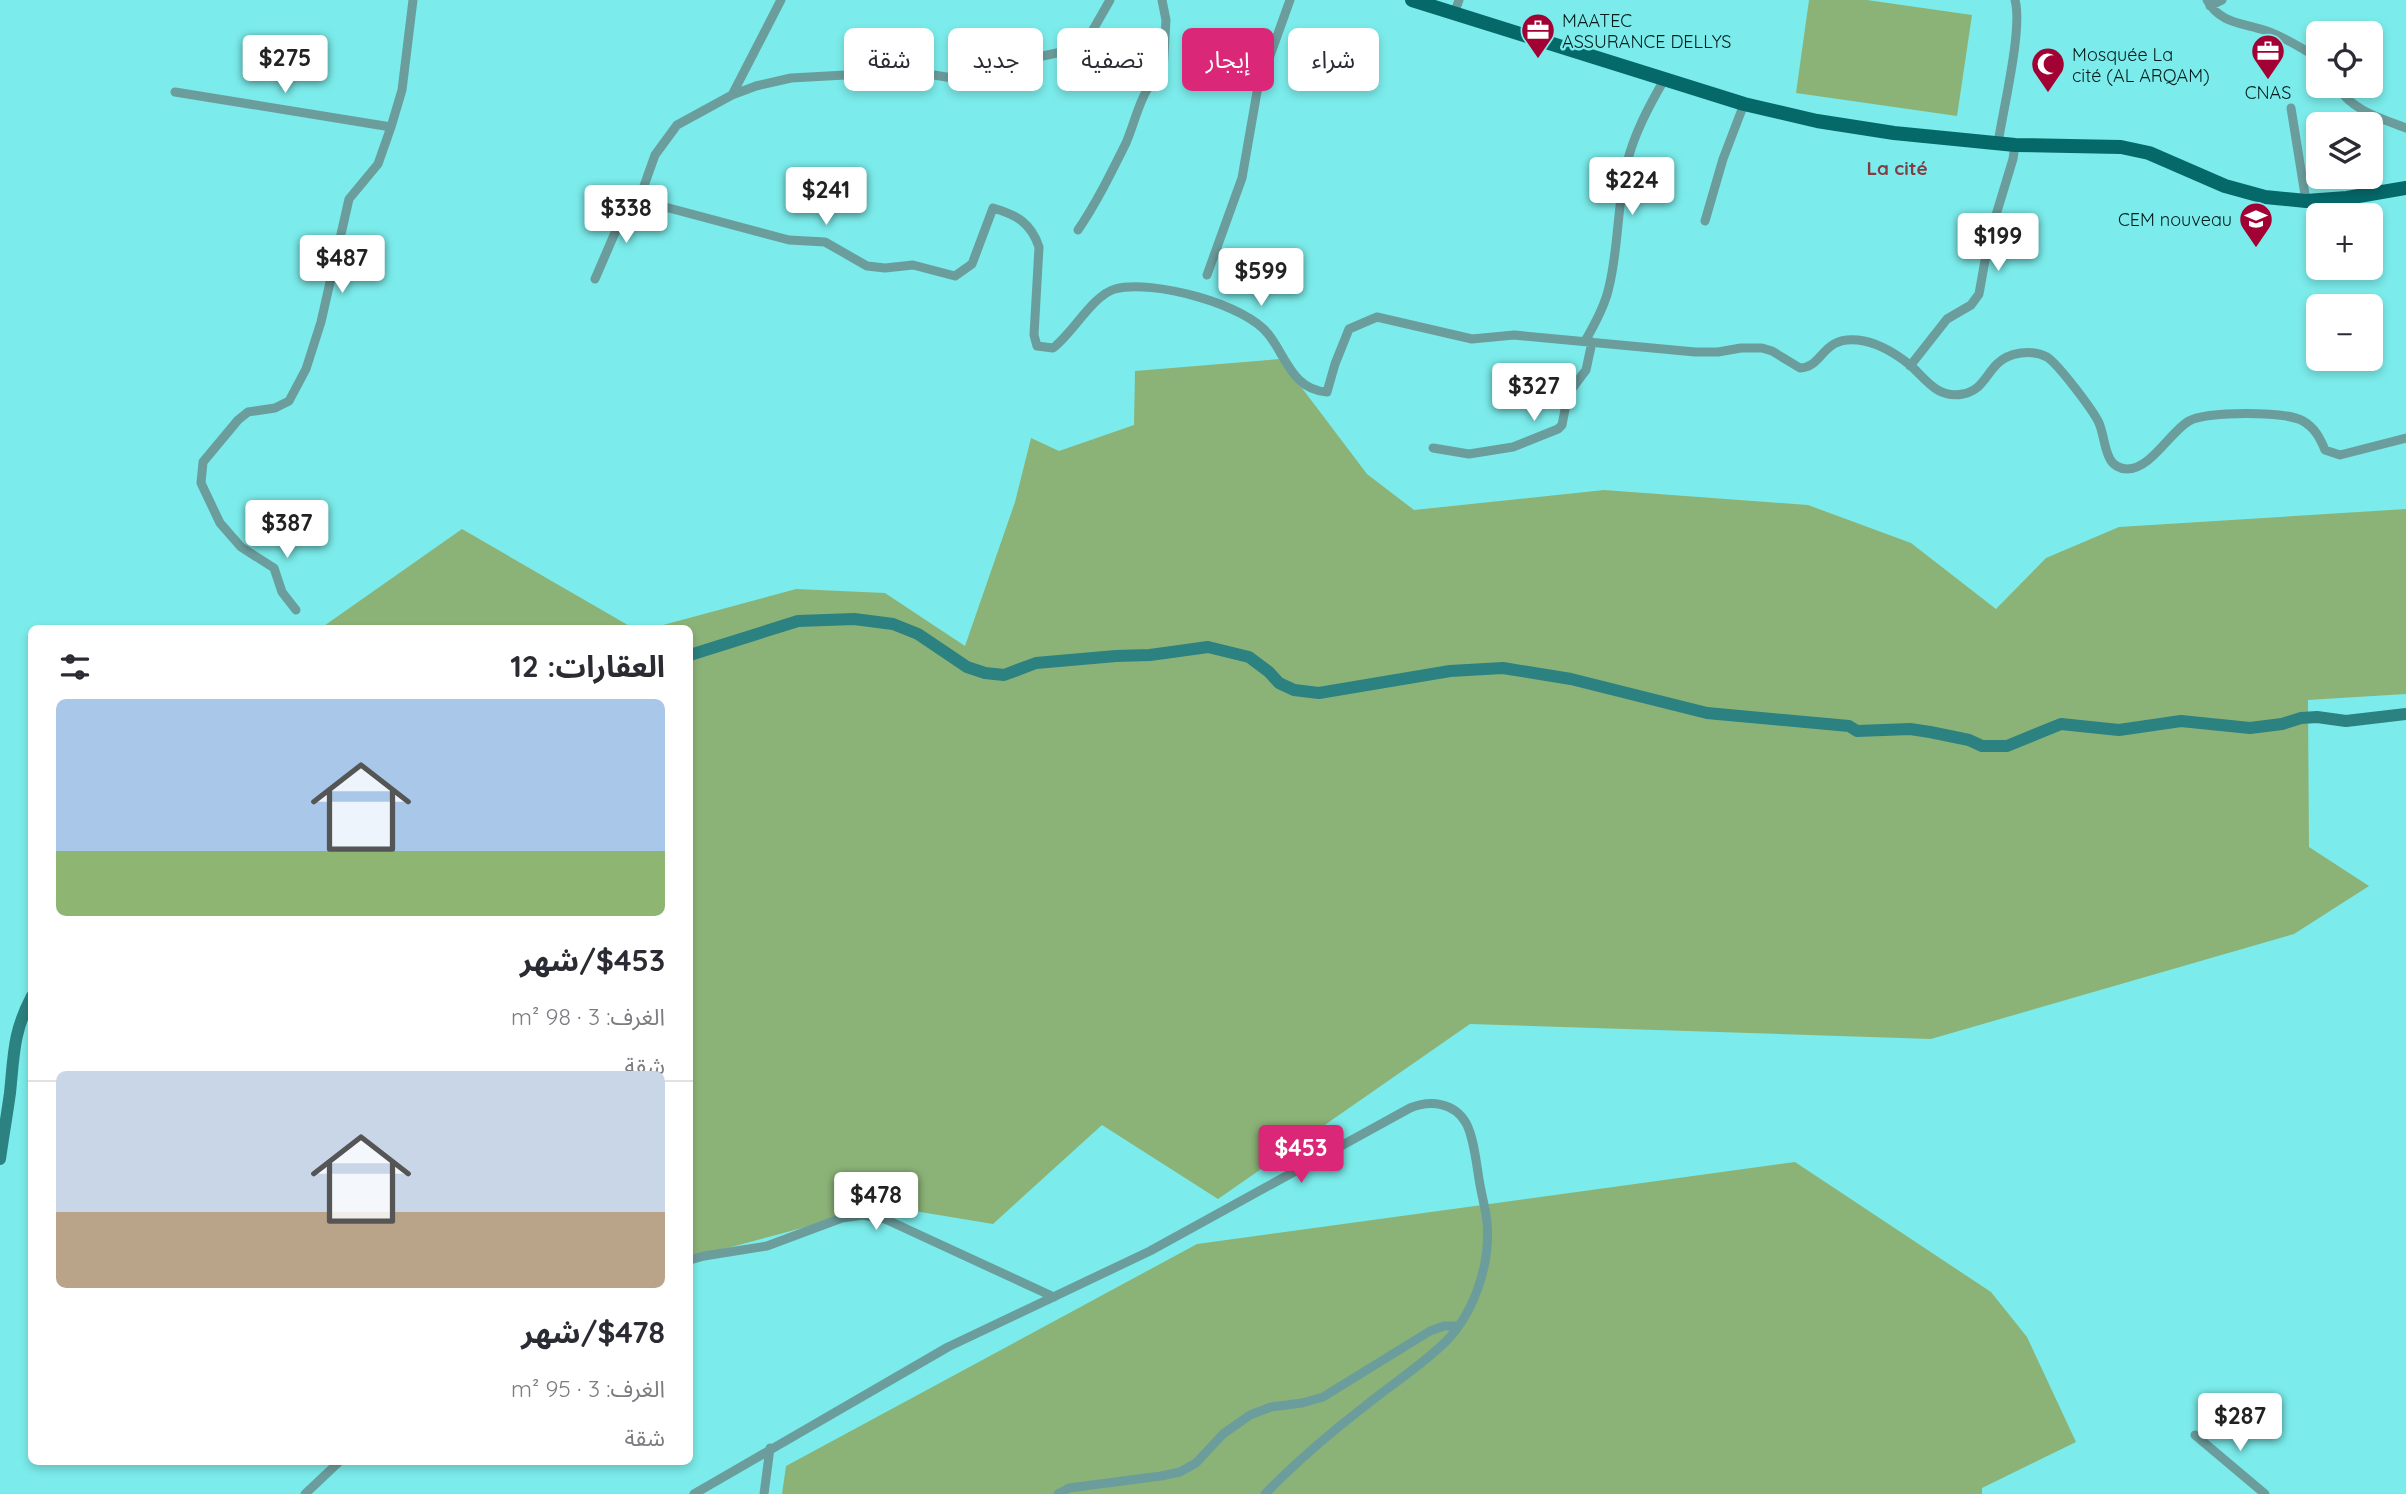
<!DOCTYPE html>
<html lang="ar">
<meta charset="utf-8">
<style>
:root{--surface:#fff;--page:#f2f2f3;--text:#2b2b33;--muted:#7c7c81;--line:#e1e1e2;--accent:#db2777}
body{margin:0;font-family:Quicksand,"Noto Sans Arabic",sans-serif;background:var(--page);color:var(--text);direction:rtl;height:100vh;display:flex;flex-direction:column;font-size:26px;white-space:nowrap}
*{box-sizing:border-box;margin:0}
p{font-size:23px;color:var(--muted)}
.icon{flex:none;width:38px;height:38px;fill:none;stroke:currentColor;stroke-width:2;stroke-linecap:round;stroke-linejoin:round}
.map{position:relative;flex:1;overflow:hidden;direction:ltr}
.panel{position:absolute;left:28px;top:625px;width:665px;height:840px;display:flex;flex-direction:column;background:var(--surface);border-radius:10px;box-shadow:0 4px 10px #0003;direction:rtl}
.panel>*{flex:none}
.hud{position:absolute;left:714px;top:28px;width:665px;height:63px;direction:rtl;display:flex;gap:14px}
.tools{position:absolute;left:2306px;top:21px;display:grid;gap:14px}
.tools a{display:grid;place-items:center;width:77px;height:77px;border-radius:10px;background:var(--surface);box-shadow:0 4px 10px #0003;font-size:35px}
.price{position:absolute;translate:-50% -60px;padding:0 16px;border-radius:7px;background:#fff;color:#222;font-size:23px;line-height:46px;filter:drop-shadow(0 2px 4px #0008)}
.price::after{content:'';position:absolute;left:50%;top:42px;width:21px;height:16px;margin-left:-10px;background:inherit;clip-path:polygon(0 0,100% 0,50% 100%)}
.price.on{background:var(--accent);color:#fff}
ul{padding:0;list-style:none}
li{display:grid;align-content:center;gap:14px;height:371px;padding:0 28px}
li+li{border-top:2px solid var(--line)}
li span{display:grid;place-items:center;height:217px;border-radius:10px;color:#555}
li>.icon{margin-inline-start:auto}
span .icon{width:126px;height:126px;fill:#fffc;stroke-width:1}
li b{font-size:30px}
h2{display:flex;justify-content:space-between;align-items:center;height:84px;padding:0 28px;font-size:30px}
.chip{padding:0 24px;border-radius:10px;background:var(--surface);box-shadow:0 4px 10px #0003;font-size:24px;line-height:63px}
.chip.on{background:var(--accent);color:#fff}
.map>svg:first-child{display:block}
.green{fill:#8cb377}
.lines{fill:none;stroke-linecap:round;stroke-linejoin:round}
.street{stroke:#6c9d9d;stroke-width:9}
.secondary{stroke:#2c8181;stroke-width:12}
.primary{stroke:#05696a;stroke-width:14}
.labels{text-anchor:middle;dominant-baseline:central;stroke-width:5;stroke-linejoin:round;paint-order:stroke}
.poi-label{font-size:18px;fill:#041c1c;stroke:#7beceb;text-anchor:start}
.neighbourhood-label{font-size:19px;font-weight:bold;fill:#843c44;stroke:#7beceb}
</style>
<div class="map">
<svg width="2406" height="1494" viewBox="0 0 2406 1494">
<rect width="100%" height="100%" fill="#7beceb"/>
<path class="green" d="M1809,0h58l105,15 -15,101 -161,-23z
M1280,359l87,115 47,36 190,-20 204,15 103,38 85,66 50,-51 73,-31 287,-18v185l-98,6 1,147 60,39 -75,48 -363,105 -461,-15 -252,175 -116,-74 -109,99 -109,-18 -194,52v-630h-38l144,-39 89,4 80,53 50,-144 16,-64 28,13 75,-26 1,-54z
M462,529l171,99h-312z
M1795,1162l196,130 36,45 49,105 -94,46v6h-1200l4,-28 411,-222z"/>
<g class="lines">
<path class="street" d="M2207,0c12,23 35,23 57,30 19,6 38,18 55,29
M2210,6l12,-6
M1454,14l5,-14
M2337,86c14,24 43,32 69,42
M175,92l216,35
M732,95l24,-9 35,-8 91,-5 52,2 36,6 25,-7 29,-14 56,-12 6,-6 24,-42
M2291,108l15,93
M1998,143c5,-33 25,-115 17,-143
M639,200l150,40 36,2 42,24 18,2 28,-3 42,11 17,-12 21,-56c24,7 38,15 46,39l-5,88 3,11 16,2c19,-14 40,-53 62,-59 37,-10 131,15 154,46 17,22 24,55 58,57l8,-28 14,-35 28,-12 95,22 42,-4 181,17h23l23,-4h21l10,3 28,17c24,-1 21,-32 58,-28 19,2 37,13 52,25 16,14 27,34 53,29 19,-4 22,-18 34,-30 12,-12 35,-15 50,-7 11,7 46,53 52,66 5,12 5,25 11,36 3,6 10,10 17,10 24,0 43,-37 62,-48 18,-10 97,-10 114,0 12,7 17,17 22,29l15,5 66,-17
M1705,221l18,-62 21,-55
M1078,230c19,-28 33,-57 48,-87 10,-23 16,-58 37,-71l3,-52 -4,-20
M1207,275l35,-97 15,-86 33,-92
M595,279l22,-51 22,-28 16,-45 22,-30 55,-30 49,-95
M1585,341c10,-17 20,-35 24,-54 10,-41 8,-83 18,-124 7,-29 22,-57 37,-83
M1910,366l37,-47 24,-14 8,-11 10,-56 24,-79 2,-14
M1433,448l36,6 44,-7 45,-18 4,-4 6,-31 18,-24 6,-28
M296,610l-14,-18 -8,-24 -33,-21 -21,-24 -19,-40 2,-21 35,-42 10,-8 27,-4 14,-7 17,-32 15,-47 28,-123 29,-35 13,-37 11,-37 11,-90
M690,1260l14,-4 63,-10 75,-28 21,-3 22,4 169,78
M2195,1435l70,59
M305,1494l35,-33
M694,1494l254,-147 202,-96 260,-143c20,-8 44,-6 56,15 9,16 11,49 15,67 2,11 5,21 6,32 4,43 -14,96 -47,125 -23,21 -50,39 -75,59 -35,27 -69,56 -100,88
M764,1494l6,-46
M1058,1494l11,-6 92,-12 19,-4 16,-9 27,-29 27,-19 21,-8 31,-4 21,-6 107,-66 14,-5h14"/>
<path class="secondary" d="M690,655l108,-34 56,-2 39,5 25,10 49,33 18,6 19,2 32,-12 80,-7 34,-1 58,-8 41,10 20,15 10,11 15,7 25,3 131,-22 53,-3 68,11 136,34 142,13 8,5 53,-2 20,3 39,8 13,6h25l54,-22 58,6 62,-9 69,7 32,-4 19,-6 16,-1 29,4 60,-7
M0,1159c3,-22 7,-44 10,-66 4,-39 3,-61 22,-97"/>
<path class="primary" d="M1412,0l332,104 73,17 77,12 121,12 106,2 28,6 76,33 40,11 41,4 41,-3 59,-10"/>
</g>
<defs>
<g id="office-pin" transform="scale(1.75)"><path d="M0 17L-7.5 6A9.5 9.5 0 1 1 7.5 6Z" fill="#a10133" stroke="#7beceb"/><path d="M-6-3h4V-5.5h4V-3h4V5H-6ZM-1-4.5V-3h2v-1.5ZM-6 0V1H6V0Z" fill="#fff"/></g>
<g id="mosque-pin" transform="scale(1.75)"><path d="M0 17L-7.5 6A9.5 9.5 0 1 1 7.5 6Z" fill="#a10133" stroke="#7beceb"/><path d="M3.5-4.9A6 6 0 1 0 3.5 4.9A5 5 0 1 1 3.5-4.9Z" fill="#fff"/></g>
<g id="school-pin" transform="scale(1.75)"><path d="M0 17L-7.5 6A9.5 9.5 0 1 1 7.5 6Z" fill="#a10133" stroke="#7beceb"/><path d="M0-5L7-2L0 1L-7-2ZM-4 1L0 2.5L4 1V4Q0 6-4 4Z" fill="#fff"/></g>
</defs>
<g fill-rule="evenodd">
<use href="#office-pin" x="1538" y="30"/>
<use href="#office-pin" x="2268" y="51"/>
<use href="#mosque-pin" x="2048" y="64"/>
<use href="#school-pin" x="2256" y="219"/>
</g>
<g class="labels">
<g class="poi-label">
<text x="1562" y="20">MAATEC<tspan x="1562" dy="21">ASSURANCE DELLYS</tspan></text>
<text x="2072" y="54">Mosquée La<tspan x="2072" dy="21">cité (AL ARQAM)</tspan></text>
<text x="2268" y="92" text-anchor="middle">CNAS</text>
<text x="2232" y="219" text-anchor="end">CEM nouveau</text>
</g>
<g class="neighbourhood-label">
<text x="1897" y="168">La cité</text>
</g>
</g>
</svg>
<div class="tools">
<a><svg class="icon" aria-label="locate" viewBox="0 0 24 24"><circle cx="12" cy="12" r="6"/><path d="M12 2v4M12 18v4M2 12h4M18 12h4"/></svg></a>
<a><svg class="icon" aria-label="layers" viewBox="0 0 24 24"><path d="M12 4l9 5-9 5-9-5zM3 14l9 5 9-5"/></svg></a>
<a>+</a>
<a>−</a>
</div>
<b class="price" style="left:285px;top:95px">$275</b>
<b class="price" style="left:1632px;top:217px">$224</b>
<b class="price" style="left:826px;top:227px">$241</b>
<b class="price" style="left:626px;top:245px">$338</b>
<b class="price" style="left:1998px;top:273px">$199</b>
<b class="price" style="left:342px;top:295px">$487</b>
<b class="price" style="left:1261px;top:308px">$599</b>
<b class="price" style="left:1534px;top:423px">$327</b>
<b class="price" style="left:287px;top:560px">$387</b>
<b class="price on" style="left:1301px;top:1185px">$453</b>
<b class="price" style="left:876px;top:1232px">$478</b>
<b class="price" style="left:2240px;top:1453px">$287</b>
<div class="hud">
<a class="chip">شراء</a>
<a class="chip on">إيجار</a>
<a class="chip">تصفية</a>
<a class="chip">جديد</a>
<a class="chip">شقة</a>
</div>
<section class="panel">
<h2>العقارات: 12<svg class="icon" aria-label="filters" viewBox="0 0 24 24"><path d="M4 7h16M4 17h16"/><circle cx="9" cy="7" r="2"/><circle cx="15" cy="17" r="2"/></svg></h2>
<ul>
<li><span style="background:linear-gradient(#a9c7e8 70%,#8fb573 0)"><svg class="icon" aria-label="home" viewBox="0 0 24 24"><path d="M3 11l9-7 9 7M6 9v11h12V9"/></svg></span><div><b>$453/شهر</b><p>الغرف: 3 · 98 m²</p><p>شقة</p></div></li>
<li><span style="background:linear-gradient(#c9d6e8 65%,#b9a48a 0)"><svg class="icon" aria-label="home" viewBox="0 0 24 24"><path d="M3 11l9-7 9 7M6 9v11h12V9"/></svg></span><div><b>$478/شهر</b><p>الغرف: 3 · 95 m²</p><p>شقة</p></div></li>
</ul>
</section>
</div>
